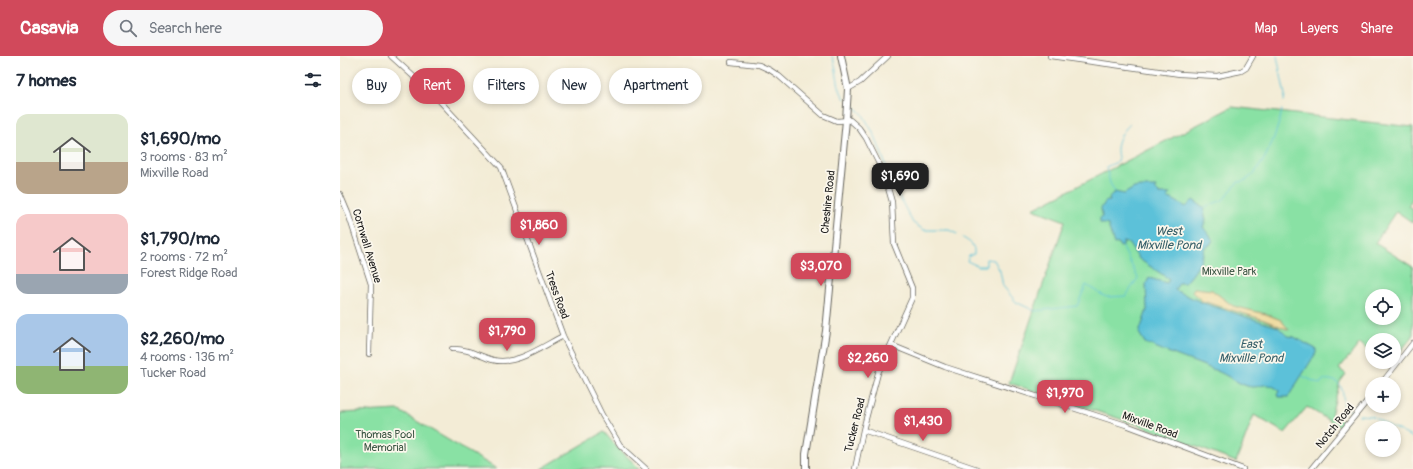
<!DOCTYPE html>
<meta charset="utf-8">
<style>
:root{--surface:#fff;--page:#f6f6f7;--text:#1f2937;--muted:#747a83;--accent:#d1495b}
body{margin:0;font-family:Pangolin,sans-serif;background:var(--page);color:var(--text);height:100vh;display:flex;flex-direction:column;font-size:15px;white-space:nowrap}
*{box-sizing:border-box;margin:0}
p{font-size:13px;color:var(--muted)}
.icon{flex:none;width:22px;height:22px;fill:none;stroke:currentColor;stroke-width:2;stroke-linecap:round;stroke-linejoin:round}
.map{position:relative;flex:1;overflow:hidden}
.sheet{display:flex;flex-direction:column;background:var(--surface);width:340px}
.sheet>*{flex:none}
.top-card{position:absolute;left:12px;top:12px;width:380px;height:36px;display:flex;gap:8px}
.tools{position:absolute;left:1025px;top:233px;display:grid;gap:8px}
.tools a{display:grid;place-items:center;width:36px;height:36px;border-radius:50%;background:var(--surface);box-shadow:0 2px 6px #0003;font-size:20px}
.price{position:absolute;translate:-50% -34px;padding:0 9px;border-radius:8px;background:var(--accent);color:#fff;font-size:13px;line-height:26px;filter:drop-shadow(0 1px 2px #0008)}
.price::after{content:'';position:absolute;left:50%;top:24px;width:12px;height:9px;margin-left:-6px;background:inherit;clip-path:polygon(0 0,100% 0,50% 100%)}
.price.current{background:#222;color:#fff}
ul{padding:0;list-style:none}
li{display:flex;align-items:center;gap:12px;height:100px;padding:0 16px}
li span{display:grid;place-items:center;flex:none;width:112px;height:80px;border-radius:12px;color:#555}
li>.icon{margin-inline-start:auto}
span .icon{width:48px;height:48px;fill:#fffc;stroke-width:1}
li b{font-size:17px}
h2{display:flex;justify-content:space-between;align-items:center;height:48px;padding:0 16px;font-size:17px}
.tag{padding:0 14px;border-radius:18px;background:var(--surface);box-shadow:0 2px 6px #0003;font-size:14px;line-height:36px}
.tag.current{background:var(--accent);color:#fff}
header{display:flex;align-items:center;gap:24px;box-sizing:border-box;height:56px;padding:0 20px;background:var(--accent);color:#fff}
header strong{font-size:19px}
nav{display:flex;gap:22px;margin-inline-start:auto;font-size:14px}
.search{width:280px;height:36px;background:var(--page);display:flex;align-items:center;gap:10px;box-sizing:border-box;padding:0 14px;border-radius:22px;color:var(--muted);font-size:15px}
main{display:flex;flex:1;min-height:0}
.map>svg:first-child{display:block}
.green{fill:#89e1a4;stroke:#527e60;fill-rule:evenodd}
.sand{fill:#eeda9e;stroke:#857b5d}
.water{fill:#5bc1d9;stroke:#3c6e7a}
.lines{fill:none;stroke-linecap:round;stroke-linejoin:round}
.stream{stroke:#5bc1d9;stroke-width:1}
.street-casing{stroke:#67655d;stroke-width:6}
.secondary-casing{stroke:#67655d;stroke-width:8}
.street{stroke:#fff;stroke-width:4.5}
.secondary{stroke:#fff;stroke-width:6}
.labels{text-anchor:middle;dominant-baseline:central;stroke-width:3.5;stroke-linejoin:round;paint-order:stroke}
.street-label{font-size:11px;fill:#1c1c1c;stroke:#fbf7ec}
.park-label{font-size:11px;fill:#3d5745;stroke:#fbf7ec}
.water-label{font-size:12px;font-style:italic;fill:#355e68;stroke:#fbf7ec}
</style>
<header>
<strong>Casavia</strong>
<div class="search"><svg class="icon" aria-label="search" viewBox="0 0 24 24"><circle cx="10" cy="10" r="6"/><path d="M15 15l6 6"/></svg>Search here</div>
<nav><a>Map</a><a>Layers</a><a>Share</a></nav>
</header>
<main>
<section class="sheet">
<h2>7 homes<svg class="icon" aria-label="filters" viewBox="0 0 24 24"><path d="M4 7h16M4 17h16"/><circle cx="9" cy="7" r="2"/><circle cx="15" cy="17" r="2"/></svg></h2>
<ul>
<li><span style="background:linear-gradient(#dfe7d0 60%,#b9a48a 0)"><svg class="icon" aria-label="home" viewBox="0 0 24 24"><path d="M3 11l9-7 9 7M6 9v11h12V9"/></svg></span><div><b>$1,690/mo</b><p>3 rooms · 83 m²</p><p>Mixville Road</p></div></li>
<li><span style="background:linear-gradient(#f6c9c9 75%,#9aa5b1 0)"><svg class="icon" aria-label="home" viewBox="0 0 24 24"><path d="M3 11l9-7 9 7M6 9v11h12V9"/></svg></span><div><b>$1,790/mo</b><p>2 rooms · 72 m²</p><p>Forest Ridge Road</p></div></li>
<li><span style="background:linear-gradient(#a9c7e8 65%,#8fb573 0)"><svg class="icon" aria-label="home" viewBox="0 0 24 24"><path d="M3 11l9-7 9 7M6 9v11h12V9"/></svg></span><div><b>$2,260/mo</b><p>4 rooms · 136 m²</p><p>Tucker Road</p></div></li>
</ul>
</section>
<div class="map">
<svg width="1073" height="413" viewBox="0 0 1073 413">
<rect width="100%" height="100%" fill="#fbf7ec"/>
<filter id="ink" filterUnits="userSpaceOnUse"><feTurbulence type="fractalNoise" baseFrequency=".025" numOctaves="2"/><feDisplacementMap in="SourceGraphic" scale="8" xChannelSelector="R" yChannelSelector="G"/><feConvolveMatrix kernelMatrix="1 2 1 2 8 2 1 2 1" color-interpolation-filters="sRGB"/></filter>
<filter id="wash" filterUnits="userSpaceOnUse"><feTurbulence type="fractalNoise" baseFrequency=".012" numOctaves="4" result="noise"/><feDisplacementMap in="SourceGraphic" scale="16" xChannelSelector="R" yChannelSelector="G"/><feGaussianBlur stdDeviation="0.9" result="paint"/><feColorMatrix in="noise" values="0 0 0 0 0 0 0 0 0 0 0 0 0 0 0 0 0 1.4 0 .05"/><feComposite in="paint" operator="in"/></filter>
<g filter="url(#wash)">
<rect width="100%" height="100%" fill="#f3ecd6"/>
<path class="green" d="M892,51l181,20v71l-5,8 5,3v14l-17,-12 -21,32 38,24v69l-19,23v-19h-22v14l-12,-11 -21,26 7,5 -6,8 -9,33 13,7 -4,5 -33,-20 -22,26 -31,-18 -18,47 -94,-36 -133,-43 56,-162 -32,-12zM1032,240h22v22h-22z
M58,354l99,59h-157v-56z
M264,376l12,14 24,23h-99z"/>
<path class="sand" d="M854,232l18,2 21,16 33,8 15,6 8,10 -25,-10 -55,-17 -7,-2 -10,-9z"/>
<path class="water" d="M800,131h16l-1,2 5,5h10l-3,4 5,1 14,8 7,-7 10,7 3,13 -3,7 10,13 -3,5 -6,3c-1,13 -10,26 -19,35h-6l-4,7 28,13 75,24 9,9 7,1 22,12v4l-28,44h-9l-2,-2 2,-5c-16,-11 -18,0 -32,-4 -10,-3 -20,-11 -30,-15 -24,-10 -49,-18 -72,-28l-6,-10 8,-23 -1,-26 3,-6 18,5 2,-4 -30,-20 -11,-16 -5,-1v4l-3,1 -2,-4 -4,1 -6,-19 -8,-2v-5l2,-1 -1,-9 5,-7h4l-1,-3 6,-6 9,2 10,-6z"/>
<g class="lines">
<path class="stream" d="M492,0c6,13 4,33 13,43
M937,0l8,39 -1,6
M510,47l12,10 13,23 19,51 19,36 11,7h25l8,4
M775,136l-5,-9 -4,-16 13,-6c-5,-15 0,-26 11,-37
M862,152l21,-8 15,-18c22,1 41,-54 44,-72
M623,182c7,4 12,7 11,16l-5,2 -2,5 11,5h8v-7l8,1 6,11 3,15 13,16 19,9 42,-5 9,-21 20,12 20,-1 12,-18 -16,-32
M962,320l18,8 3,-4c21,-2 20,12 21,28l10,4
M1019,359l13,1 21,12
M1054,372l19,10"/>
</g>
</g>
<g filter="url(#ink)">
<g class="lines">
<g class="street-casing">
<path id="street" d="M51,0l45,41 65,70 62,169 39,79 18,30 26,24
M710,0l130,18 37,2 24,-5 5,-3 7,-12
M391,6l28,3 11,5 9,6 44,39 14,6 13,-1 9,8 7,10 18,36 8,28 2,42 18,44v10l-34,75 -15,57 -8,39
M508,33l12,-7 28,-26
M0,138l8,19 23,71 -2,70
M551,289l54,22 181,58 117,44
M112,293c15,-1 27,7 41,11 23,6 50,-14 70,-24
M1041,328l32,-41
M523,374l114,39
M971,413l61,-74"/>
</g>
<g class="secondary-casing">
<path id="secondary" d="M466,413v-15l20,-123 20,-211 2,-31 -7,-33"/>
</g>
<use href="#street" class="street"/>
<use href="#secondary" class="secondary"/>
</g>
</g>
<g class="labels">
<g class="street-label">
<text transform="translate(488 146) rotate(-84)">Cheshire Road</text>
<text transform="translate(27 190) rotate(73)">Cornwall Avenue</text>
<text transform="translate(217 239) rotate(70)">Tress Road</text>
<text transform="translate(515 369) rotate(-76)">Tucker Road</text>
<text transform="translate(810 369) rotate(20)">Mixville Road</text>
<text transform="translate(995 370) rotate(-51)">Notch Road</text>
</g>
<g class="park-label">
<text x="889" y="215">Mixville Park</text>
<text x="45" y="378">Thomas Pool<tspan x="45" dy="13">Memorial</tspan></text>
</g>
<g class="water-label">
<text x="829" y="175">West<tspan x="829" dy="14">Mixville Pond</tspan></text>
<text x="911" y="288">East<tspan x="911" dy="14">Mixville Pond</tspan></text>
</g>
</g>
</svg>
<div class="tools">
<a><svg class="icon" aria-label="locate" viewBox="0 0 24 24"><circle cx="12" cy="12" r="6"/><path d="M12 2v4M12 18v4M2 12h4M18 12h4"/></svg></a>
<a><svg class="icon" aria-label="layers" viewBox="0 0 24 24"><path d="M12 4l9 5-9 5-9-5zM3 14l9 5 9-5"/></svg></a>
<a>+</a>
<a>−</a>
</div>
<b class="price current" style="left:560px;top:141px">$1,690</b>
<b class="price" style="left:199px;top:190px">$1,860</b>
<b class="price" style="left:481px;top:231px">$3,070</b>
<b class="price" style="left:167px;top:296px">$1,790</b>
<b class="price" style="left:528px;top:323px">$2,260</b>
<b class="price" style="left:725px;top:358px">$1,970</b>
<b class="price" style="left:583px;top:386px">$1,430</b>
<div class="top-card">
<a class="tag">Buy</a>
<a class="tag current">Rent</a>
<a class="tag">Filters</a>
<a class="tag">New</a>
<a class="tag">Apartment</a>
</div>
</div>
</main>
